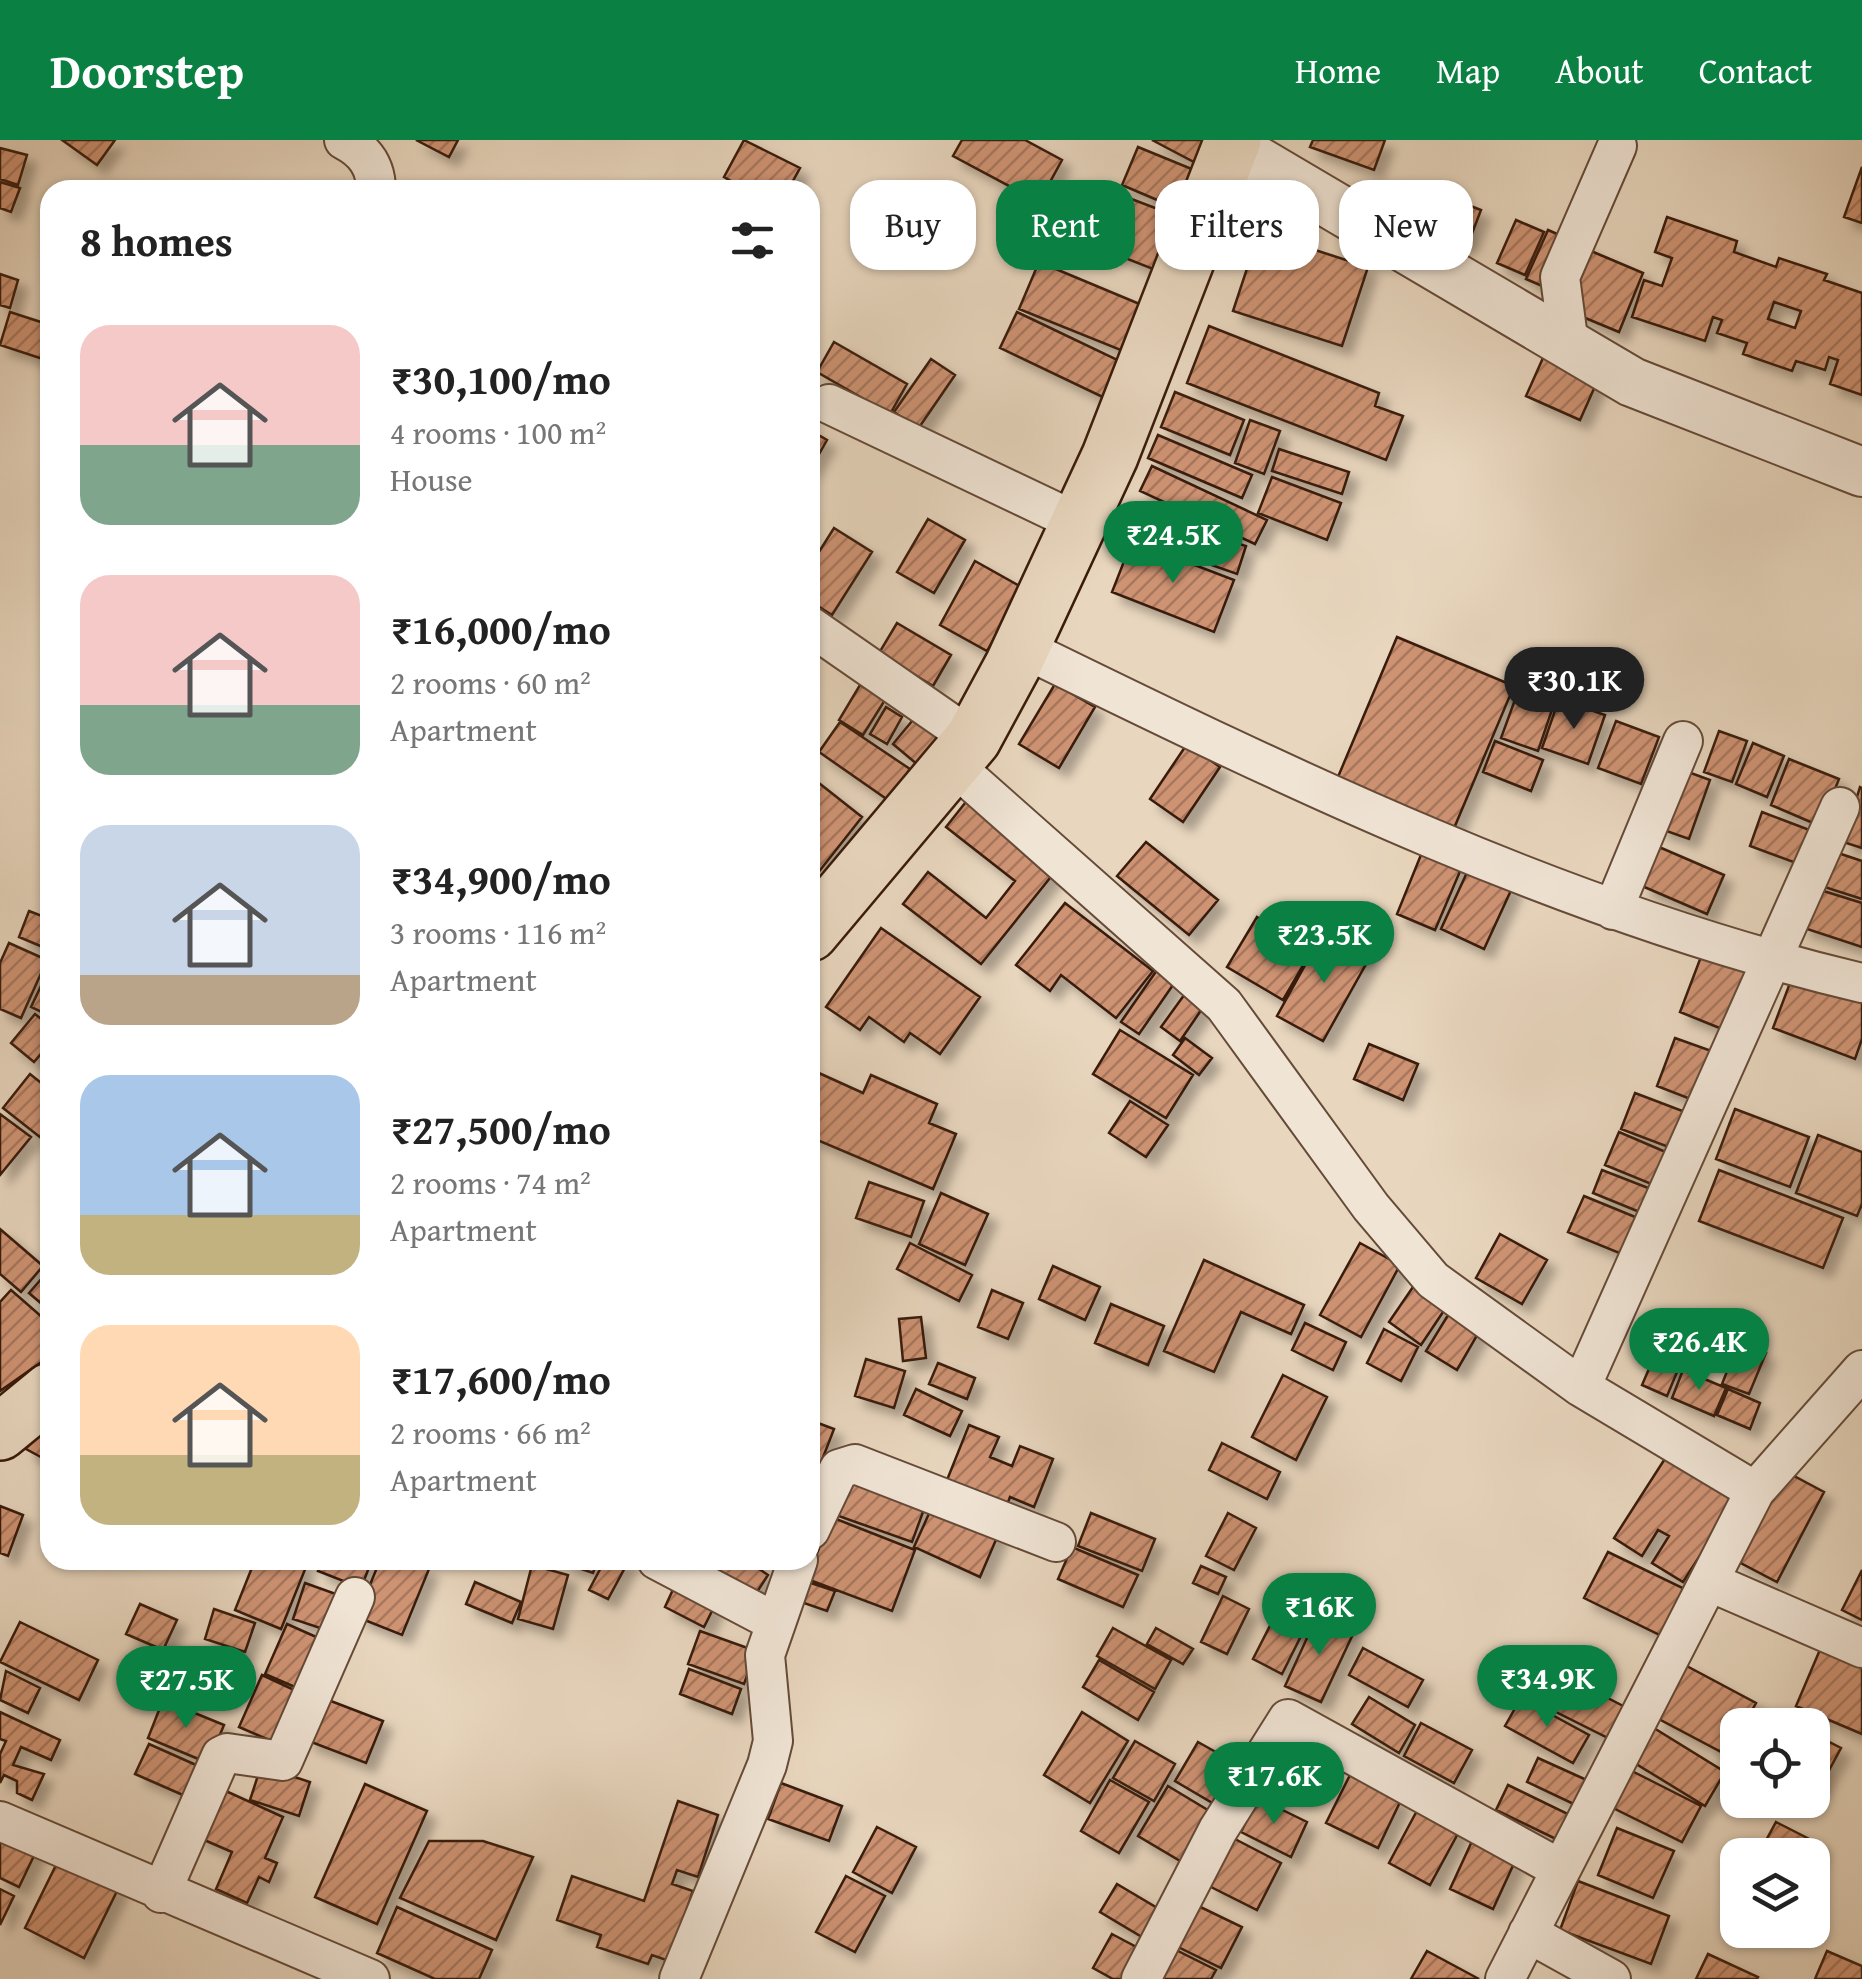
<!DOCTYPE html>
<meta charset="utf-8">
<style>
:root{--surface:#fff;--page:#f6f6f6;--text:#222;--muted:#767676;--accent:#0b8043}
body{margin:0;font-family:"Gentium Book Plus",serif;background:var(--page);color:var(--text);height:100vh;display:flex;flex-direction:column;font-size:38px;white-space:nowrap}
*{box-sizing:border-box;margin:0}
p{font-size:32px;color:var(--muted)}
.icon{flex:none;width:55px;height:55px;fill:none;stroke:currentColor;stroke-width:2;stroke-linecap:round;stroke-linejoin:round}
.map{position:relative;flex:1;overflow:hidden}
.sheet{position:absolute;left:40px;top:40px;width:780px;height:1390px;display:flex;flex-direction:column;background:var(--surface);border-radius:30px;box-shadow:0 2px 8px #0004}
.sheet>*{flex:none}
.hud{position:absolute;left:850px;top:40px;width:860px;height:90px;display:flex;gap:20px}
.buttons{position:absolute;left:1720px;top:1568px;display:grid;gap:20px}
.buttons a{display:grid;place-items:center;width:110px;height:110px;border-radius:20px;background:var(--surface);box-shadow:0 2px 8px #0004;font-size:50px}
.price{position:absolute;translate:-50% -85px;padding:0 22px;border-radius:35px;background:var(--accent);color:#fff;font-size:32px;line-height:65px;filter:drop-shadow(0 2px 5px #0008)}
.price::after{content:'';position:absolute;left:50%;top:60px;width:30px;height:22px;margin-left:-15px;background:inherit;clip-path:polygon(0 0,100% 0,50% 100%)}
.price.current{background:#222;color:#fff}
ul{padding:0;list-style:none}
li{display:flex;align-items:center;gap:30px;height:250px;padding:0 40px}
li span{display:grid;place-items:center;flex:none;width:280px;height:200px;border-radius:30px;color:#555}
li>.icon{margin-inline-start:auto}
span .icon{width:120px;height:120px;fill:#fffc;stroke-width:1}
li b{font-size:42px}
h2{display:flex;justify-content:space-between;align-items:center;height:120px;padding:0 40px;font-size:42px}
.chip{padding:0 35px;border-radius:30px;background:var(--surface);box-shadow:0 2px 8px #0004;font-size:35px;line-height:90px}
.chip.current{background:var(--accent);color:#fff}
header{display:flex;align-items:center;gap:60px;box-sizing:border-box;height:140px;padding:0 50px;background:var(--accent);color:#fff}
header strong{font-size:48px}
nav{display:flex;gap:55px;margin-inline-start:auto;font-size:35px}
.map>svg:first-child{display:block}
.building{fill:url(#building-hatch);stroke:#391b0b;stroke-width:2.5;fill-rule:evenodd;filter:url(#shadow)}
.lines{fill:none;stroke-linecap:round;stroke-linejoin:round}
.minor-casing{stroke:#654a38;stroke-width:42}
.tertiary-casing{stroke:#654a38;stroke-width:52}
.primary-casing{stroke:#391b0b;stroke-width:60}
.minor{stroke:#f0e4d5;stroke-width:38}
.tertiary{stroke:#f0e4d5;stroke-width:48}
.primary{stroke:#e8d6be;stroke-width:55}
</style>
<header>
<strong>Doorstep</strong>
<nav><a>Home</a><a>Map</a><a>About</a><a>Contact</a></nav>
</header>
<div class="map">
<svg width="1862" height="1839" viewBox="0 0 1862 1839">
<defs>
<pattern id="building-hatch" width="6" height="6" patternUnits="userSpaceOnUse" patternTransform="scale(2.5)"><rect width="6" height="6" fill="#ce9373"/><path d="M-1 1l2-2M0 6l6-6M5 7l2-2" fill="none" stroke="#a8775d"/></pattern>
<filter id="shadow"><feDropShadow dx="9" dy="9" stdDeviation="5" flood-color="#0004"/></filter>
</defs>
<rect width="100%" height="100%" fill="#e8d6be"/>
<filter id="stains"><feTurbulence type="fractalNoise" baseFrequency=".002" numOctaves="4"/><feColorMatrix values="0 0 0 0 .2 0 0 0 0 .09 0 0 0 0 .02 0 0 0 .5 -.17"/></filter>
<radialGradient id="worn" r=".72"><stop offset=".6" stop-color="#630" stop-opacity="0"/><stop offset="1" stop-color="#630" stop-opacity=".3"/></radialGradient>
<path class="building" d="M62,0h53l-18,25z
M416,0h42l-9,17z
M744,0l56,28 -12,22h-41l-23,-13z
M962,0h63l37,20 -23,42 -86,-46z
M1152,0h53l-11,22z
M1313,0h72l-11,30 -64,-23z
M1138,7l61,25 -16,39 -61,-26z
M0,8l27,7 -9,30 -18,-6z
M1862,27v56l-18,-6z
M0,42l20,6 -9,24 -11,-4z
M1113,52l66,25 -21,54 -66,-26z
M1450,58l31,12 -13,34 -30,-11z
M1667,77l70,24 -3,11 42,15 3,-9 48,16 -3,6 38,13v102l-32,-11 8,-24 -9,-3 -4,13 -29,-9 -4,10 -49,-17 4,-11 -30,-10 5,-13 -9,-3 -8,24 -73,-24 12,-37 18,6 10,-28 -17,-6zM1774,162l27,9 -6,17 -27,-9z
M1516,80l28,12 -19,43 -28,-12z
M1548,90l41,18 -21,49 -42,-18z
M1259,92l109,35 -26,79 -109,-35z
M1591,111l52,22 -24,59 -53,-22z
M1039,122l103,43 -19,46 -104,-42z
M0,134l18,6 -8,28 -10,-3z
M10,172l40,13 -1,36 -49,-16z
M1017,172l109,52 -17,36 -109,-52z
M1209,186l170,67 -4,13 28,10 -17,44 -199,-77z
M834,202l73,42 -17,30 -73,-42z
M1547,209l54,24 -21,47 -54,-24z
M931,219l24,16 -37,54 -24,-17z
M1175,252l69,28 -14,35 -69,-28z
M1250,280l30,11 -16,43 -29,-11z
M810,290l17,10 -17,30z
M1158,295l94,40 -10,23 -94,-40z
M1279,309l70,23 -7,22 -70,-23z
M1152,326l115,54 -12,24 -115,-53z
M1272,337l69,26 -14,37 -69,-27z
M1141,365l60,18 -9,29 -59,-18z
M928,379l37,21 -31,53 -37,-21z
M834,388l38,24 -40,63 -22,-14v-35z
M1212,395l34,11 -9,28 -34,-12z
M1132,401l102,39 -20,52 -102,-40z
M975,421l48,27 -36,63 -47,-26z
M897,483l54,32 -18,31 -54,-33z
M1397,497l117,49 -62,147 -117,-49z
M1055,544l40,23 -36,61 -40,-24z
M860,545l25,15 -22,35 -24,-15z
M1520,546l36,12 -18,53 -37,-13z
M1559,559l46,16 -17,49 -46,-16z
M886,567l16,10 -15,27 -17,-10z
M917,575l25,22 -24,28 -25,-21z
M1616,581l43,16 -18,47 -43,-16z
M840,582l70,47 -22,31 -69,-48z
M1719,591l28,10 -15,41 -28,-10z
M1495,601l48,19 -12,31 -48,-19z
M1753,603l31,13 -17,41 -31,-13z
M1187,604l33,23 -37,55 -33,-23z
M1789,619l50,20 -19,47 -49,-21z
M1680,629l30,11 -21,59 -31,-11z
M810,636l52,41 -52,66z
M1860,647l2,1v60l-19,-6z
M969,658l89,70 -77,96 -78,-60 25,-32 58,46 29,-37 -69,-54z
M1762,672l58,22 -13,33 -57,-21z
M1146,702l72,58 -29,35 -72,-59z
M1425,705l39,17 -29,68 -38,-16z
M1659,707l65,28 -17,39 -65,-28z
M1826,709l36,12v38l-47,-15z
M1470,726l43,20 -29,63 -43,-20z
M1814,748l48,15v44l-61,-20z
M1065,763l88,68 -37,47 -55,-43 -11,16 -34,-26z
M29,771l21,8v31l-31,-13z
M1257,777l55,33 -29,50 -56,-33z
M881,788l99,69 -40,57 -30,-21 -6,9 -35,-25 -9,13 -34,-23z
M1324,791l46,26 -47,84 -46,-25z
M9,803l38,17 -26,58 -21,-9v-46z
M1702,814l53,20 -23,59 -52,-21z
M50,827v49l-19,-9z
M1157,830l18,12 -36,52 -18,-12z
M1793,835l69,26v38l-7,20 -82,-31z
M1187,851l19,12 -26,38 -19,-14z
M35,874l15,12v17l-16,19 -23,-19z
M1120,890l73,45 -27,43 -73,-44z
M1185,898l27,20 -13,17 -26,-20z
M1675,898l42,15 -19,49 -41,-16z
M1369,904l49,20 -15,36 -49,-21z
M810,929l53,24 8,-18 66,29 -8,19 27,11 -23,55 -123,-52z
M30,934l20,16v55l-47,-37z
M1635,953l58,22 -14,36 -58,-22z
M1130,961l38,24 -22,32 -37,-24z
M1735,969l74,28 -19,50 -74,-28z
M0,974l31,23 -31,38z
M1619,992l56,24 -14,32 -56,-23z
M1818,995l44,17v52l-5,12 -61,-23z
M1602,1030l54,21 -9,24 -54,-22z
M1719,1030l124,48 -20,50 -124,-47z
M869,1042l55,19 -13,36 -55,-19z
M941,1053l47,21 -23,51 -46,-21z
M1584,1056l61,25 -16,36 -61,-25z
M0,1089l43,37 -22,26 -21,-18z
M1500,1094l47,26 -25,44 -46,-26z
M910,1103l62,32 -13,26 -62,-32z
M1360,1103l40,22 -39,72 -41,-22z
M1204,1120l100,45 -13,29 -50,-22 -27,60 -50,-21z
M1053,1126l47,21 -15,33 -46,-21z
M50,1129v42l-21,-18z
M1415,1144l32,22 -26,39 -32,-23z
M11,1150l39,34v32l-50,35v-89z
M992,1150l31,13 -15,36 -30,-12z
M1111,1164l53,22 -16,39 -53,-22z
M1453,1167l30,18 -26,45 -31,-19z
M921,1177l5,41 -23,3 -4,-42z
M1305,1183l41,19 -13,28 -41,-20z
M1384,1189l34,18 -17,34 -34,-18z
M1739,1201l27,12 -17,41 -27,-10z
M1660,1203l25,10 -18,43 -25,-11z
M866,1219l39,12 -11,37 -39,-12z
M938,1223l37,15 -8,21 -38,-15z
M1683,1230l43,18 -12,28 -42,-18z
M1283,1235l44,22 -31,63 -44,-23z
M916,1249l46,22 -12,25 -46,-21z
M1728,1249l32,14 -10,26 -33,-14z
M810,1280l24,9 -24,62z
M50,1282v40l-24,-13 12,-24z
M969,1285l30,12 -9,20 22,9 8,-20 33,13 -19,48 -24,-10 -5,13 -60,-25z
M1222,1303l58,29 -13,27 -58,-29z
M1666,1317l69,44 -52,81 -31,-19 17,-27 -11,-6 -16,26 -28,-18z
M1781,1329l43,23 -47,90 -44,-23z
M847,1333l80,28 -15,41 -79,-28z
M936,1358l65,30 -21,49 -66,-30z
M0,1366l23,9 -15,41 -8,-3z
M1091,1373l64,26 -13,32 -64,-25z
M1228,1373l28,15 -22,42 -28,-14z
M831,1377l84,33 -23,61 -85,-32z
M1072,1407l66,28 -15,32 -65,-28z
M1608,1412l81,39 -23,47 -82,-40z
M255,1420h34l17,7 -25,62 -46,-19z
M323,1420h49l-11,28 -43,-17z
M380,1420h25l24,9 -27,66 -45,-18z
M567,1420h31l-5,13 -27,-9z
M605,1420l23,2 -20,37 -19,-9z
M720,1420h26l22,15 -13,20 -40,-27z
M532,1425l36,10 -15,54 -35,-10z
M1201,1426l25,11 -8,17 -25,-11z
M1862,1430v50l-20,-10z
M475,1442l46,20 -9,21 -46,-19z
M808,1442l27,9 -8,20 -26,-9z
M305,1443l42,15 -12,35 -42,-14z
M676,1443l40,20 -12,24 -39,-20z
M1223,1456l26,13 -22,45 -26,-12z
M1282,1462l29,14 -29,58 -29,-15z
M140,1464l37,16 -14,30 -37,-16z
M214,1469l41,14 -10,29 -40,-13z
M1318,1474l36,18 -33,70 -36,-16z
M20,1482l78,38 -19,40 -79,-38z
M287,1484l45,20 -21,50 -46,-20z
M1113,1488l58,32 -16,29 -58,-33z
M1156,1488l37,21 -10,15 -36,-20z
M700,1491l56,20 -12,33 -56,-20z
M1822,1505l40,18v71l-66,-28z
M1363,1508l60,32 -15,27 -59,-32z
M1099,1520l55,32 -16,28 -55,-33z
M1683,1524l73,39 -12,22h-6v11l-11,19 -72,-38z
M689,1529l52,20 -9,25 -52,-20z
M6,1531l34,17 -12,25 -28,-13z
M262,1535l43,20 -22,51 -44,-19z
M1567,1537l62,32 -15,32 -64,-32z
M1369,1557l46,28 -16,28 -47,-29z
M323,1558l60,23 -17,42 -60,-23z
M1521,1558l68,37 -16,28 -68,-37z
M163,1560l61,25 -16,38 -60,-25z
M0,1572l60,28 -9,20 -30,-13 -8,18 31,9 -12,26 -15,-7v-12l-13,-6 -4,8v-29l6,-13 -6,-2z
M1082,1572l46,29 -38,62 -46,-28z
M1421,1583l51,27 -18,33 -50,-27z
M1649,1585l76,47 -20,34 -77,-47z
M1812,1593l29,15 -22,41 -7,-4z
M1135,1601l40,23 -21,37 -41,-23z
M1198,1602l46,26 -23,40 -46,-27z
M149,1604l56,25 -13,30 -57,-25z
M1538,1618l53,24 -11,25 -53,-25z
M261,1626l49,16 -11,34 -49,-16z
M1626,1628l75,38 -19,36 -75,-37z
M1350,1635l51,25 -23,48 -52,-25z
M1110,1640l39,22 -30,51 -38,-22z
M781,1643l61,23 -13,35 -61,-22z
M365,1644l62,27 -50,113 -62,-27z
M1508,1645l62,30 -12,25 -62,-30z
M1168,1646l48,29 -29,50 -49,-29z
M217,1647l66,30 -18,41 12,5 -8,19 -10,-5 -12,26 -31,-14 16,-37 -37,-16z
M1258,1658l49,24 -16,35 -50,-25z
M678,1661l40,14 -20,62 -21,-7 -5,14 21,7 -24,70 -17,-6 -4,9 -51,-17 4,-12 -44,-15 15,-44 72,25z
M1420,1665l41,23 -31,57 -41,-22z
M1776,1682l45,23 -9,15v-5h-32l-17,-9z
M0,1683l40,20 -21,44 -19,-9z
M877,1687l39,20 -24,46 -39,-21z
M1617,1688l57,23 -21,47 -55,-23z
M1233,1698l48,25 -24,47 -48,-24z
M1473,1699l43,20 -23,50 -43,-20z
M429,1701h54l50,16 -37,83 -96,-42z
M60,1717l59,30 -35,71 -59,-30z
M846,1736l39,20 -30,56 -39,-20z
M1578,1741l91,35 -18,48 -91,-34z
M1117,1744l47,28 -17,28 -47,-28z
M0,1749l14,7 -14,29z
M1188,1761l54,26 -21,41 -53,-26z
M397,1767l95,43 -13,29h-44l-58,-26z
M1112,1794l30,16 -16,29h-13l-20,-11z
M1166,1805l50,25 -5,9h-53z
M1427,1811l52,28h-68z
M1827,1811l35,15v13h-47z
M1708,1814l50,23 -1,2h-61z"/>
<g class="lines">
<g class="minor-casing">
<path id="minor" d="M344,0c21,11 32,26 32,50
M1569,206l-9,-69 57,-131
M829,264l250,119
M810,486l163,113
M1021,507c270,132 547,267 841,336
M952,624l272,241 147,202 62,73 148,107 174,104
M1613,770l70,-169
M1581,1247l259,-580
M810,1390l29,-61 16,-5 201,78
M657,1420l116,61
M1710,1442l152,66
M0,1681l370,158
M161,1753l60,-137 6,-3 56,8 72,-164
M1528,1793l83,46
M679,1839l88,-214 6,-24 -8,-86 33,-95
M1141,1839l77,-149 70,-111 272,150
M1505,1839l250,-488 107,-121"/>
</g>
<g class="tertiary-casing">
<path id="tertiary" d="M1232,6l400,236 230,90"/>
</g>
<g class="primary-casing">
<path id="primary" d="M810,793l163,-194 40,-74 97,-209 123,-316
M0,1292l50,-41"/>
</g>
<use href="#minor" class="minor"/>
<use href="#tertiary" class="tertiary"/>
<use href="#primary" class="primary"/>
</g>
<rect width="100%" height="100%" filter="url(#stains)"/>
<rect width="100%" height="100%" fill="url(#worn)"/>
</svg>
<div class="buttons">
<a><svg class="icon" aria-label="locate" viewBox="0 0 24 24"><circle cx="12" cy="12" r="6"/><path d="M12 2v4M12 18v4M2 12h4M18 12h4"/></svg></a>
<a><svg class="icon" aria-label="layers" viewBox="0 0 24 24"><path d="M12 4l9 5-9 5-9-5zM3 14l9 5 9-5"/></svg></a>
</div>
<b class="price" style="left:1173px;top:446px">₹24.5K</b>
<b class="price current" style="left:1574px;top:592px">₹30.1K</b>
<b class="price" style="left:1324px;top:846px">₹23.5K</b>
<b class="price" style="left:1699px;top:1253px">₹26.4K</b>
<b class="price" style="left:1319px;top:1518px">₹16K</b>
<b class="price" style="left:1547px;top:1590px">₹34.9K</b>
<b class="price" style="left:186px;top:1591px">₹27.5K</b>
<b class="price" style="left:1274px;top:1687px">₹17.6K</b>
<div class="hud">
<a class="chip">Buy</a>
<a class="chip current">Rent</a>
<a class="chip">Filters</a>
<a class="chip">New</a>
</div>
<section class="sheet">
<h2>8 homes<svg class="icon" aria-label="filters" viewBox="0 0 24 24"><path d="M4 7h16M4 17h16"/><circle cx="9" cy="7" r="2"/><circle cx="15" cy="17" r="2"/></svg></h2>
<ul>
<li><span style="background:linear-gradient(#f6c9c9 60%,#7fa58c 0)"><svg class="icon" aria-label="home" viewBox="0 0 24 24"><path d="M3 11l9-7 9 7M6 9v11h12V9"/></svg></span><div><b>₹30,100/mo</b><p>4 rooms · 100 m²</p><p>House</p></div></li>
<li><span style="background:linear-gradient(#f6c9c9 65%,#7fa58c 0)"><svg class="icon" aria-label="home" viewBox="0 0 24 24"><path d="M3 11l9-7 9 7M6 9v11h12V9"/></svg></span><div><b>₹16,000/mo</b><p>2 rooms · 60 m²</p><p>Apartment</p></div></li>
<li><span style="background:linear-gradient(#c9d6e8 75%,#b9a48a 0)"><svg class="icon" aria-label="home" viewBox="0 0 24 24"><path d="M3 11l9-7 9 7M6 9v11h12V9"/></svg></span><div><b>₹34,900/mo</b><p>3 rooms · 116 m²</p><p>Apartment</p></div></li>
<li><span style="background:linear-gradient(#a9c7e8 70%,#c2b280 0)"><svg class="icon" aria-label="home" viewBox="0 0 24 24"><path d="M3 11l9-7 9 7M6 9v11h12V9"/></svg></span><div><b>₹27,500/mo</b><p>2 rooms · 74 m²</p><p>Apartment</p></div></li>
<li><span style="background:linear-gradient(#ffd9b3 65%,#c2b280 0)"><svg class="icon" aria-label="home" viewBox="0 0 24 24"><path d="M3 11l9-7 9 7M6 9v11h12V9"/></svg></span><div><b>₹17,600/mo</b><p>2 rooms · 66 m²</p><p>Apartment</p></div></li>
</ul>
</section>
</div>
